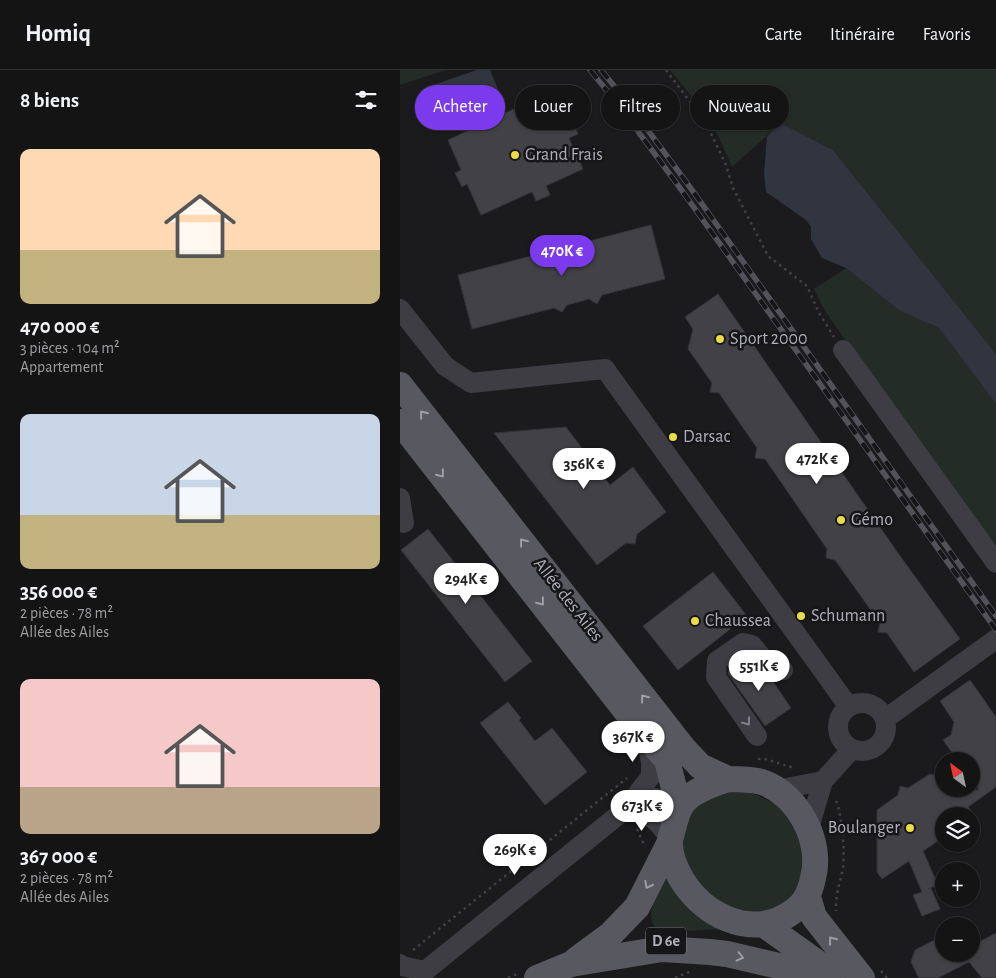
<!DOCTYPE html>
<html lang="fr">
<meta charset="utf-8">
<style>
:root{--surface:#141415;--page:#212122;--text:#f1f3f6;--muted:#9d9ea0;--line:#333334;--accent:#7c3aed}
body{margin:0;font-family:"Alegreya Sans",sans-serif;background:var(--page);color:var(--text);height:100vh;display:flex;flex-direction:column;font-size:19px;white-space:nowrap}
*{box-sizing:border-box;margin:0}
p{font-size:16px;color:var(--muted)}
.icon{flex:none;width:28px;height:28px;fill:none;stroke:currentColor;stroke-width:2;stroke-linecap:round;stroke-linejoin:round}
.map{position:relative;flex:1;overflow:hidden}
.panel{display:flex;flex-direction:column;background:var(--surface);width:400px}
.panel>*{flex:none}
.top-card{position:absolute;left:15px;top:15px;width:475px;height:45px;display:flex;gap:10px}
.needle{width:32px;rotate:327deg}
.tools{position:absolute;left:535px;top:682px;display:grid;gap:10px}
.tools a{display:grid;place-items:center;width:45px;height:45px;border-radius:50%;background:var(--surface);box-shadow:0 1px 4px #0004,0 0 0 1px var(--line);font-size:25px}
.price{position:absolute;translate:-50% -42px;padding:0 11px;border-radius:18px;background:#fff;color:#222;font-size:16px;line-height:32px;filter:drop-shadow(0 1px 2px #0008)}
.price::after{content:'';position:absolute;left:50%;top:30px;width:15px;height:11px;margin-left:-8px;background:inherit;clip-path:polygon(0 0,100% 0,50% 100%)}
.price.selected{background:var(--accent);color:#fff}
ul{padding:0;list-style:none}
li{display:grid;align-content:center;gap:10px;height:265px;padding:0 20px}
li span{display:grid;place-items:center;height:155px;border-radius:10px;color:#555}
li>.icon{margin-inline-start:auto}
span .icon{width:90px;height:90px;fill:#fffc;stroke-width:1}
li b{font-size:21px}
h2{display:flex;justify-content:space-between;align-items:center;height:60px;padding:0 20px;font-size:21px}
.tag{padding:0 18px;border-radius:22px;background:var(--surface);box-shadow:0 1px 4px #0004,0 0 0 1px var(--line);font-size:18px;line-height:45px}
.tag.selected{background:var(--accent);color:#fff}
header{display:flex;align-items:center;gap:30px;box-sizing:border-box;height:70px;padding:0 25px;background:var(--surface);border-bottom:1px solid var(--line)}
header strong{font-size:24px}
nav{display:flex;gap:28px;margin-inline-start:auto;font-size:18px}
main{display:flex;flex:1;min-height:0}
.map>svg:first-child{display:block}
.green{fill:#242c27}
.water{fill:#313540}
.building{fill:#424246;stroke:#353438}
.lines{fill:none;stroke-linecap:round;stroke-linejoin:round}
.path{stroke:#414248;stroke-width:2.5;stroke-dasharray:2.5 4;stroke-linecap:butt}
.minor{stroke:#3e3d43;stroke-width:20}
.major{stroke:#585860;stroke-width:26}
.rail-casing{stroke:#53525a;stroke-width:5.5}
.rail{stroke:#161517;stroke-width:4;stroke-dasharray:11;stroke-linecap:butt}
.oneway{stroke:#9d9da9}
.oneway2{stroke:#81818b}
.poi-dot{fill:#e8dc47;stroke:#161517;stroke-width:2}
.labels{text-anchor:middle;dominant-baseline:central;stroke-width:5;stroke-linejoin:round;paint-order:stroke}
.shield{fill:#161517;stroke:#80808a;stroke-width:1}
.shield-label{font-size:16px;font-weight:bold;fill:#aeaebb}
.poi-label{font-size:18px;fill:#aeaebb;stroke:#161517;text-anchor:start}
.street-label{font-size:18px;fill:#aeaebb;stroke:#161517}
</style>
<header>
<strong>Homiq</strong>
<nav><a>Carte</a><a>Itinéraire</a><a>Favoris</a></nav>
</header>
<main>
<section class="panel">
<h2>8 biens<svg class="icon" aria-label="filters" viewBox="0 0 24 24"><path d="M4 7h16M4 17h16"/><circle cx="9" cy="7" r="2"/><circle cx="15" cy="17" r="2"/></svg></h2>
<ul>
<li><span style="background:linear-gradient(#ffd9b3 65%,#c2b280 0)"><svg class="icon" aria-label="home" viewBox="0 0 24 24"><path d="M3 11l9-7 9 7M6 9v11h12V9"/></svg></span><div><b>470 000 €</b><p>3 pièces · 104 m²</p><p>Appartement</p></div></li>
<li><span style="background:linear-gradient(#c9d6e8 65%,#c2b280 0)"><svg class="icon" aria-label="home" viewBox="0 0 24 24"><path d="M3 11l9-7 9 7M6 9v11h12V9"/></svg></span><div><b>356 000 €</b><p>2 pièces · 78 m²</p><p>Allée des Ailes</p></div></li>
<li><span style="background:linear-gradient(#f6c9c9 70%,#b9a48a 0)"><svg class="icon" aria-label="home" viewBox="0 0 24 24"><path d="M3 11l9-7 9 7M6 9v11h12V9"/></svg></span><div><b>367 000 €</b><p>2 pièces · 78 m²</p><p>Allée des Ailes</p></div></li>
</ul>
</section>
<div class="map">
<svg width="596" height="908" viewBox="0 0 596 908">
<rect width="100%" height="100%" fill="#1b1a1c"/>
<path class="green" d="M0,0h46l-46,15z
M270,0h326v284l-163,-204 -53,-26 -48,43 -21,-47z
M446,198l54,43 39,17 57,76v145l-90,-121 -81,-117 -11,-22z
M331,721l13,1 13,3 21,11 14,16 11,30v20l-7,19 -11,13 -25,10 -30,-5 -33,-22 -15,-39 1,-20 11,-19 7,-7z
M267,801l56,58 -59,3c-27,-8 -4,-44 3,-61z"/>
<path class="water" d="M77,0h13l9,22 -52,23 -14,-30z
M380,53l53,27 163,204v50l-57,-76 -39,-17 -54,-43 -24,-10 -11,-19v-12l-5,-7 -40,-28 -2,-19 3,-36z"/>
<path class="building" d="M149,24l14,30 9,-4 6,14 -9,4 14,31 -37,17 4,9 -14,6 -4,-9 -51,23 -14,-31 -5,3 -7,-14 6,-3 -13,-30 50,-23v-1z
M251,155l14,54 -63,16 -5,9 -8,-5 -22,6 -5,7 -8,-4 -82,21 -14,-54z
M318,224l180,259 62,86 -46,33 -27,-39 -9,-1 2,-9 -45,-63 -9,-2 1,-9 -62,-90 -10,-1 2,-10 -38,-55 -9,-1 2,-9 -24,-34 5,-20 -8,-12z
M166,357l18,24 9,1 -2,9 19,24 23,-18 33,45 -29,22 -2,10 -9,-1 -29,22 -103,-132z
M28,459l104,132 -27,21 -104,-132z
M313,502l34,44 -69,54 -35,-44z
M347,588l15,18 10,4 19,28 -26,18 -37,-52v-2z
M570,610l26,37v70l-28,20 7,9h-31v21l-21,14 15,34 -10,4 3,-1 9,21 -18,7 -9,-21 9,-3 -13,-31 -27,18 -5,-7v-62l21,-15 2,-9 8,2 22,-14 14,4v11l35,1 -8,-11v-18h-13l-15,-21 8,-5 3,-13 -14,-21z
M108,632l13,16 -2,2 16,21 17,-13 35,44 -42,33 -65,-82z
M596,863v45h-14l-13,-16 -31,16h-19l-8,-16 4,-12 29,-15v19h27v-8z"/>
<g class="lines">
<path class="path" d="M266,0l40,53 20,42 7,23 35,68 39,30 12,27 15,24
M224,673l8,17
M358,689h7l29,9
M436,731c6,13 9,52 7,67 -3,15 -8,28 -7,43
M237,759l8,18
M13,880l214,-172
M481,901l6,7
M108,908l9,-4
M275,908l16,-7"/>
<path class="minor" d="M0,239l45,57 26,17 134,-14 244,338
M443,280l153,213
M0,428l4,25
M438 657a24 24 0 1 1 48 0a24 24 0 1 1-48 0Z
M485,649l111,-80
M357,666l-41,-59 1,-16 26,-18 9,2 19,23 12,2
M376,720l47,-9
M237,725l30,5 13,9
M227,738c24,7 29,10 44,32
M409,758l14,-47 29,-32
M0,894l2,2 23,5
M19,908l6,-7 202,-163 24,-32v-14l-6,-28"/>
<path class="major" d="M0,315l284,364 16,17 28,13
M0,352l244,312 23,26 8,32 7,12
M328,709c11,0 23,0 34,3 36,12 61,60 51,96 -4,19 -10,28 -27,38 -38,22 -83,-2 -104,-36 -7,-12 -13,-26 -12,-40 1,-5 3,-10 4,-15 3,-11 6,-22 16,-29 11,-8 25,-13 38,-17z
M408,827l6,20 48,61
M363,854l52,37 17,17
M176,890l34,-25 27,-28 33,-65
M171,894l91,-15 48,3 17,2 56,13 19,11
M137,908l34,-14 17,-5"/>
<g class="rail-casing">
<path id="rail" d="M190,0l27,33 63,85 316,442
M201,0l23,28 63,85 309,433"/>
</g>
<use href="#rail" class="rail"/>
</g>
<defs><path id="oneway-chevron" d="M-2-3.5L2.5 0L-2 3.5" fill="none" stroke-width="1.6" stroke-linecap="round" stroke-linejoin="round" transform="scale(1.25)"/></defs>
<g class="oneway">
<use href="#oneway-chevron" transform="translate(23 344) rotate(-128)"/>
<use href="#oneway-chevron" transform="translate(41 404) rotate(52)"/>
<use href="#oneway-chevron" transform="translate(123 472) rotate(-128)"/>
<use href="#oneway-chevron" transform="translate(141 532) rotate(52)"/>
<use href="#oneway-chevron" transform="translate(244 628) rotate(-128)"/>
<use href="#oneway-chevron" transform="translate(248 815) rotate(117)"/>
<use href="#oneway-chevron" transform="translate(432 870) rotate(-128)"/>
<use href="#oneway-chevron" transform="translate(340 887) rotate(14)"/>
</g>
<use class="oneway2" href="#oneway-chevron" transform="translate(347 652) rotate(53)"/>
<g class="poi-dot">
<circle cx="115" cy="85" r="5"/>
<circle cx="320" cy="269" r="5"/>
<circle cx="273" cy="367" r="5"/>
<circle cx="441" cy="450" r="5"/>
<circle cx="401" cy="546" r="5"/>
<circle cx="295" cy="551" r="5"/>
<circle cx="510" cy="758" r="5"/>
</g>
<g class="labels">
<rect class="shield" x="246" y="857.5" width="40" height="27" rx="4"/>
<g class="shield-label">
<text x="266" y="871">D 6e</text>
</g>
<g class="poi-label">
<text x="125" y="85">Grand Frais</text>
<text x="330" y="269">Sport 2000</text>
<text x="283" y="367">Darsac</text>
<text x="451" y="450">Gémo</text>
<text x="411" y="546">Schumann</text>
<text x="305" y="551">Chaussea</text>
<text x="500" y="758" text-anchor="end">Boulanger</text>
</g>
<g class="street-label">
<text transform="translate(168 530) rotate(52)">Allée des Ailes</text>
</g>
</g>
</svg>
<div class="tools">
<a><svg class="needle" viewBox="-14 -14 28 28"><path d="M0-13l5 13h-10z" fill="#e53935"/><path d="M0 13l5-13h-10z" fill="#9d9ea0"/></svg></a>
<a><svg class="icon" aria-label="layers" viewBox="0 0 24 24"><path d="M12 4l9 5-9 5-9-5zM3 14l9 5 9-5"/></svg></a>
<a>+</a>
<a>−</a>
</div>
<b class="price selected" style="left:162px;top:207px">470K €</b>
<b class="price" style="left:417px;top:415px">472K €</b>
<b class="price" style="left:184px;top:420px">356K €</b>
<b class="price" style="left:66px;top:535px">294K €</b>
<b class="price" style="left:359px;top:622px">551K €</b>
<b class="price" style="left:233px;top:693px">367K €</b>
<b class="price" style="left:242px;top:762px">673K €</b>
<b class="price" style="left:115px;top:806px">269K €</b>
<div class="top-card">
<a class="tag selected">Acheter</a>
<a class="tag">Louer</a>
<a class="tag">Filtres</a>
<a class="tag">Nouveau</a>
</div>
</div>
</main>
